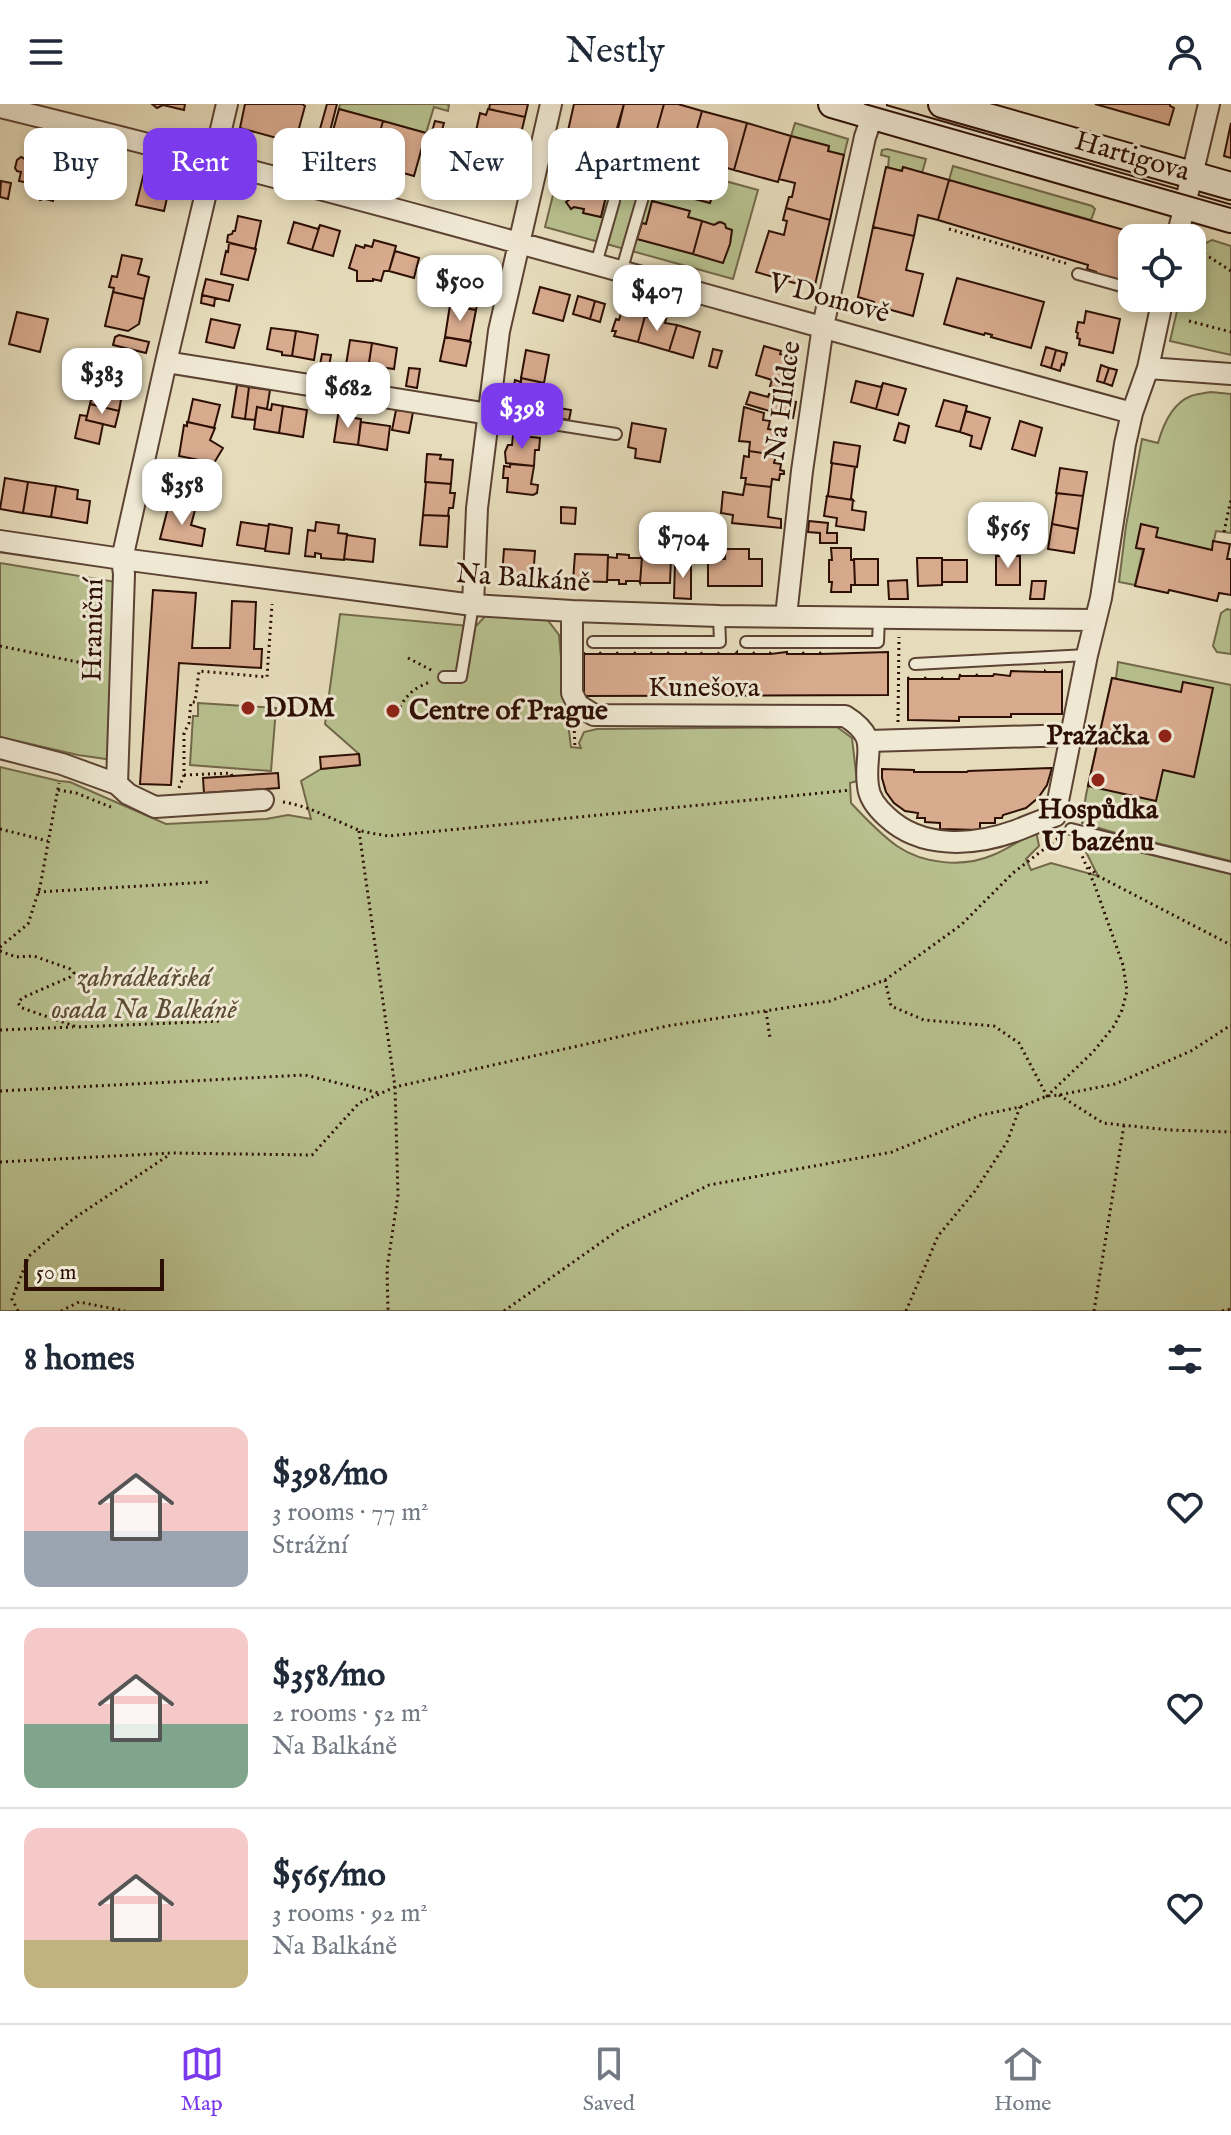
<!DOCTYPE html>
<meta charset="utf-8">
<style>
:root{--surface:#fff;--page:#f6f6f7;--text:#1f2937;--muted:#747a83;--line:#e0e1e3;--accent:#7c3aed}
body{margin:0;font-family:"IM FELL English",serif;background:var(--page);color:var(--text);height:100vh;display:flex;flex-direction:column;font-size:30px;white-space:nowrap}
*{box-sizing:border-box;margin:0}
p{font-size:26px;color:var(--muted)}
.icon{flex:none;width:44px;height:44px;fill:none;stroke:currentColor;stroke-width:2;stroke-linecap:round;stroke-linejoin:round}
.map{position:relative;height:1207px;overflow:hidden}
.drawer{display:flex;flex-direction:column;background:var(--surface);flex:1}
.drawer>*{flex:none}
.hud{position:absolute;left:24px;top:24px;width:800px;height:72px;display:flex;gap:16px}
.fabs{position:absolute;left:1118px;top:120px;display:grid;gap:16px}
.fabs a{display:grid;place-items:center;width:88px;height:88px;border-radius:16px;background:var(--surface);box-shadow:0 4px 12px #0003;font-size:40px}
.scale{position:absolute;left:24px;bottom:20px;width:140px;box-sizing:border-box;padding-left:8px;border:4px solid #2d0f04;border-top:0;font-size:22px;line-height:28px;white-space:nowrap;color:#2d0f04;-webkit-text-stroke:6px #efe8d3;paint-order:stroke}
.price{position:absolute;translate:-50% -68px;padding:0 18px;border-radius:16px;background:#fff;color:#222;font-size:26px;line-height:52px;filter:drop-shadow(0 2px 4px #0008)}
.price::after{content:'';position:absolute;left:50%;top:48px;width:24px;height:18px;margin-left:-12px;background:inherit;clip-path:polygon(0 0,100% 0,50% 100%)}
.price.current{background:var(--accent);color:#fff}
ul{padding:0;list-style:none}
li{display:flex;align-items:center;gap:24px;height:200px;padding:0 24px}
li+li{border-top:2px solid var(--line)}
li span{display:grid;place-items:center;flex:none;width:224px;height:160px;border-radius:16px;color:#555}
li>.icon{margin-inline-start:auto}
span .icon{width:96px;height:96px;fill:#fffc;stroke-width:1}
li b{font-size:34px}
h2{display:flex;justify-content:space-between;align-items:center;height:96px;padding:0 24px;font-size:34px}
.tag{padding:0 28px;border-radius:16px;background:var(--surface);box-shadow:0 4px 12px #0003;font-size:28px;line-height:72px}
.tag.current{background:var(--accent);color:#fff}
header{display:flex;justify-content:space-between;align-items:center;height:104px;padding:0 24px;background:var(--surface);font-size:36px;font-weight:600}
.dock{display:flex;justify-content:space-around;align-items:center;height:112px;border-top:2px solid var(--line);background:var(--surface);font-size:22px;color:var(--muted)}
.dock a{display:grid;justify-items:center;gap:4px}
.dock .current{color:var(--accent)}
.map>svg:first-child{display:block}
.green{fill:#b7c08e;stroke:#726849;stroke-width:2;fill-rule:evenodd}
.building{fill:#d8aa8e;stroke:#2d0f04;stroke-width:2}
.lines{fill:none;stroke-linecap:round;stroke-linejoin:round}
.service-casing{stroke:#5b4232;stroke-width:14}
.minor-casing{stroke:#5b4232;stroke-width:24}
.secondary-casing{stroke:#2d0f04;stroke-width:30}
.path{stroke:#2d0f04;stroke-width:3;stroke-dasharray:2 4;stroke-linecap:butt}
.service{stroke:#efe8d3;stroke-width:10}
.minor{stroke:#efe8d3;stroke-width:20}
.secondary{stroke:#efe8d3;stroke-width:26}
.tram{stroke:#2d0f04;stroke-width:2}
.poi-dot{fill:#8f2418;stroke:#efe8d3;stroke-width:3}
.labels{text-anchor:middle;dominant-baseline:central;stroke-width:6;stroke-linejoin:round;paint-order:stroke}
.street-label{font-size:28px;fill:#2d0f04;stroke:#efe8d3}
.poi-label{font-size:28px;font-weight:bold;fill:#2d0f04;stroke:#efe8d3;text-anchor:start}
.park-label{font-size:28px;font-style:italic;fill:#5d4d34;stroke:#efe8d3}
</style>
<header><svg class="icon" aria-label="menu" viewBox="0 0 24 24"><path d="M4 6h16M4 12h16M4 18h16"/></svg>Nestly<svg class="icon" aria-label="person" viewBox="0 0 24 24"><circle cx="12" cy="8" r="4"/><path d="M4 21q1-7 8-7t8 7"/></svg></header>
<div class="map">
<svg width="1231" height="1207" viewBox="0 0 1231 1207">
<rect width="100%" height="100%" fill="#e6dcbb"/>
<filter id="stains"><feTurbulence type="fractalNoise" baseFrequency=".0025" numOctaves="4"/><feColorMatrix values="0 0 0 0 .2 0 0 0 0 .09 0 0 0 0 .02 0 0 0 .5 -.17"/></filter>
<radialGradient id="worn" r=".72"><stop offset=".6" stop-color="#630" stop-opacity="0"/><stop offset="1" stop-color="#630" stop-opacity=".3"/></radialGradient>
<path class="green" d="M340,0h106l3,1 -1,6 -14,-4 -8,26 -87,-24z
M795,19l53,16 -4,16 -16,-4 1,-5 -38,-10z
M887,45l39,10 -4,14 -19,-6 -1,4 -14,-3 1,-11 -8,-2 1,-5z
M645,55l113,31 -25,89 -188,-52 15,-60 13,3 -4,22h2v17l3,-2 10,2v4l17,4 5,-21 -8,-3 4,-16 35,8zM699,80l15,4 -4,15 -15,-4zM653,97l36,10 -1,6 26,8 4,-3h4l4,6 6,2 -2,14 -7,18 -85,-23 3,-16 5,1z
M953,62l139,40 3,3 -4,11 -142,-40z
M1212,136l19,6v109l-61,-14 10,-43h12v-46l3,-4z
M1211,288l20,2v139l-15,-2 -4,19 -57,-13 -14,-12 -5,23 7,2 -8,35 -16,-3 7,-56 16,-87 16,4c5,-18 15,-40 33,-47 6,-2 14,-3 20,-4z
M0,459l116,19 -3,178 -35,-5 -78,-18z
M1227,505l4,1v44l-14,-2 -4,-6 8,-33z
M489,508l54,2 16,21 5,57 7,55 10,1 -2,-5 5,-11 13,-3 240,-2 15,11 5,43 -7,2 1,20c14,15 29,31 46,43 26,18 66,22 96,9 15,-6 29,-16 43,-24l3,15 -13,13 5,11 20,-7 47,13 -12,-24 7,-11 138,33v437h-1231v-544l59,14 11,1 96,42 100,-5 22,-4 23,4 -10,-38 20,-12 39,-4 -1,-11 -34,-30 15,-110 129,12 8,-1z
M1118,558l113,23v176l-112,-27 -37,-11 4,-28 26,-117h4z
M198,599l78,5 -5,63 -81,-6 3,-49h5z"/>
<path class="building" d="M185,0l-1,6 -21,-5 -6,3 -5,-4z
M245,0h57l3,2 -10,37 -55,-15z
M327,0h10l-7,27 -10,-2z
M490,0h38l-3,13 -36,-8z
M574,0h50l-9,31 -8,-1 -2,9 -38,-8z
M624,0h40l-12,43 -36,-10z
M664,0h14l24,7 -13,46 -37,-10z
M1095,0h75v2l4,2 -5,17z
M339,5l44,12 -11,40 -8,-2 -1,3 -36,-10z
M488,5l37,8 -8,33 -43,-10 6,-27 6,2z
M702,7l45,12 -13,47 -45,-13z
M383,17l43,12 -12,43 -36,-10 1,-3 -7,-2z
M435,17l9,2 -10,36 -9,-3z
M747,19l44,13 -13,46 -44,-12z
M1231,19v35l-7,-2z
M441,29l59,13 -12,51 -60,-17z
M567,31l38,8 -3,10 3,1v7l3,1 -4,15 -44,-10z
M791,32l38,10 -1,5 16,4 -14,65 -44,-12 3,-11h3l3,-14 -16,-4z
M27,46l24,6 -8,30 -24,-5 2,-9 -4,-1 -2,-3 2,-8 4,-3 4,2z
M51,52l24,5 -1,7 6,2 -6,24 -19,-4 -2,11 -11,-3 -1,2h-1z
M886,63l16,4 1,-4 46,13 -11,40 -20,-5 -4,21 -41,-9z
M573,66l29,7 -4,16 8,3 -5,21 -18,-4 1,-4 -10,-2 -3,2 -5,-7 3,-2 2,-8h-3z
M144,69l10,3 -1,4 17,5 -6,26 -28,-6z
M949,76l189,54 -1,4h-5v16l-8,29 -29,-8 1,-3 -9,-3 1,-4 -150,-45z
M1,77l10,2 -3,16 -8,-2z
M699,80l15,4 -2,8 -15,-4z
M697,88l15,4 -2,7 -15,-4z
M652,97l38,10 -2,6 14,4 -9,33 -56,-15 5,-16 4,1z
M786,104l44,12 -15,65 -16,-4 -1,3 -42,-12 13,-41 15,4 3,-14 -4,-1z
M238,112l23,5 -6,28 -28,-7 1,-7 4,-1 1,-3h2z
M702,117l12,4 6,-3 5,2 1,4 6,2 -2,14 -7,19 -30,-9z
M294,118l24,7 2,-4 -8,25 -24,-7z
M320,121l20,6 -7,25 -21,-6z
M873,123l41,9 -8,34 17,4 -10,42 -40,-11 1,-3 -16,-5z
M374,136l22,6 -7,25h-5l-3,10 -8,-2v2h-16v-10l-8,-3 7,-23 8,3 1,-3 7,2z
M229,139l27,6 -8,31 -27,-6 5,-23 2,1z
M395,147l24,7 -5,20 -25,-7z
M122,151l20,4 -4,15 11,3 -5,22 -31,-7 1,-4 -5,-1 3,-11 5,1z
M957,174l87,24 -13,46 -40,-11 1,-2 -7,-2 -1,2 -40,-11z
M206,175l27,6 -4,16 -27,-6z
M455,178l26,4 -5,24 -26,-5z
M540,183l30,8 -7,26 -30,-8z
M113,188l31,7 -5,25 -11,7 -23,-5z
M202,191l13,3 -1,8 -13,-3z
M578,192l17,5 -5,18 -17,-5z
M595,197l10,3 -5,18 -10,-3z
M450,201l26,5 -6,31 -25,-4z
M622,206l23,6 -7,26 -24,-6 2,-5h-4l4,-12 3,1z
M1086,207l34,8 -7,34 -34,-8 1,-6 -3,-1 1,-5 -2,-1 2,-10 6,1z
M17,208l31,7 -8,33 -31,-8z
M645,212l11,4 1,-4 9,3 -1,4 12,2 -8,26 -31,-9z
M211,215l29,6 -6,23 -28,-6z
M677,221l23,7 -7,26 -24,-7z
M271,224l25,3 -4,25 -10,-1v-3l-15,-3z
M296,227l22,4 -4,25 -22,-4z
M119,231l30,7 -3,11 -33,-8 2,-8z
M445,233l26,5 -5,24 -26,-5z
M350,236l22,3 -4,26 -22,-4z
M372,239l25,5 -3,21 -14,-2 -3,4 -9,-2z
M764,242l17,5 -1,3 12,4 -8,32 -14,-4 2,-6 -16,-5z
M1046,243l10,3 -5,18 -10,-3z
M713,245l9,2 -5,17 -8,-2z
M526,246l23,5 -5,28 -23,-5z
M1056,246l11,3 -3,12 -2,-1 -2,7 -9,-3z
M322,250l9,1 -3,17 -9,-1z
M1101,261l8,3 -5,15 -7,-2z
M409,264l11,1 -3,19 -11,-2z
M1109,264l8,2 -5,16 -8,-3z
M521,274l23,5 -2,17 6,1 -1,10 -30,-5 2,-14 -6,-1 2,-11 6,2z
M856,277l25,6 2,-4 -7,26 -25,-7z
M883,279l23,6 -8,26 -22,-6z
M237,281l12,2 -4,32 -13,-2z
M104,282l13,3 -1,4 6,1 -3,17 -29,-7 4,-16 9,2z
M249,283l21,3 -3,19 -10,-2 -2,13 -10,-1z
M750,288l18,5 1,-3 27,8 -3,16 -47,-14z
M193,295l27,6 -6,23 -26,-6z
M944,296l23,6 -7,26 -24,-6z
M90,300l29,7 -4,16 -29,-7z
M272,300l11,2 -4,27 -25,-4 3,-22 14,3z
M283,302l24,4 -4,27 -24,-4z
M553,303l18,3 -2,10 -18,-3z
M744,303l20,6 -1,7 7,1 -2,8 11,2 -3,24 -27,-4 1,-9 -11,-1z
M396,306l17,2 -4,21 -17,-3z
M966,307l24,7 -9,31 -11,-3 2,-10 -12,-4z
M80,311l7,1 -1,4 17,4 -4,20 -24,-6z
M338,311l23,4 -3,26 -24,-3z
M1020,317l22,7 -7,28 -23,-7z
M187,318l28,6 -5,12 13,8 -9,15 -35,-7 5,-31 3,1z
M361,318l29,4 -3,24 -29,-5z
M632,319l34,6 -6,33 -25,-4 1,-9 -8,-2z
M899,319l10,3 -4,17 -11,-3z
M513,331l27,3 -1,12h-4l-1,16 -28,-3 -1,-11 3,-7h4z
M834,338l26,4 -3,21 -26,-4z
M749,347l27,4 -2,8 7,1 -1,6 4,1v3h-4l-1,6 -7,-1 -1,8 -26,-3 1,-6h-5l3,-22 5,1z
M427,350l14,1 -1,4 13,1 -2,24 -26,-2z
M831,359l26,4h-2l-4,31 2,2 -26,-4 1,-1 4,-32z
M510,360l24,2 -3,18 7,1 -1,8 -4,2 -26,-3 1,-14h-5l1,-12 6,1z
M1060,364l27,4 -4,24 -27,-3z
M175,371l27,6 -7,29 -26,-6z
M5,374l23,4 -5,31 -23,-4z
M28,378l28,4 -5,31 -28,-4z
M426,378l25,2 -1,9h5l-2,15h-4l-1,8 -25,-1z
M745,380l26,3 -3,30 13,2v9l-49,-5 1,-8 -12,-2 2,-21 20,3z
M56,382l22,4 -1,9 13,2 -3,22 -36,-6z
M1057,389l26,3 -5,33 -26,-5z
M827,392l26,4 -1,10 14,2 -2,18 -28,-4 1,-8 -13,-2z
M169,400l26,6 -4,15 14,4 -3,17 -42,-7z
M561,403l15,1 -1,16 -14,-1z
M423,411l26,1 -2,31 -27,-2z
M809,417l19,2 -1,10h10v10h-17v-10l-12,-1z
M241,418l27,4 1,-2 -4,27v-2l-28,-4z
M316,418l23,3 -1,8 9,1 -3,26 -23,-2v-4l-6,-1v4l-10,-1 3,-26 7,1z
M269,420l23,4 -3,26 -24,-3z
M1052,420l26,5 -4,24 -26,-4z
M1141,420l17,4 -2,9 56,13 1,-9 17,3 -3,15h4v36l-12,-2 -2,8 -48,-11 -1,3 -33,-7 9,-37 -8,-1z
M347,431l28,4 -2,23 -29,-3z
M831,444h20v12h3l1,25h-4v7h-20l1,-10h-3v-22h3z
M504,445l31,2 -2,27 -31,-2z
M725,445h24v10h13v27h-54v-27h17z
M575,450l33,1 -1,27 -34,-1z
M617,450l12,1v3h11l2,-1 -2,26 -1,-2h-13v3h-7v-4h-12v2l1,-25 9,1z
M996,452h24v29h-24z
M642,453l29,1 -1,25h-30z
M917,454h25v27l-24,1z
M854,455h24v26h-23z
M942,456h25v22h-25z
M675,458h16v37l-17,-1z
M907,476l1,19h-19l-1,-18z
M1032,477h14l-2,18h-14z
M153,486l43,3 -4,55h38l2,-47 24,1 -2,47h8l-1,19 -82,-5 -8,122 -31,-1z
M584,548v2h16v-2l1,2h16v-2l1,2h16l1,-2v2h16v-2l1,2h16v-2l1,2h16l1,-2v2h16l-1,-2 1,2h17l-1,-2 1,2h16l2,-2v2h16l1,-2v2h16v-2l1,2 16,-2v2h16v-2l1,2h16v-2l1,2 67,-2v43l-304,1z
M1011,567l34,1v-1l1,1h15l1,-1v43h-51v3h-52v4l-51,-1v-43l1,2h16v-2l1,2h16v-2l1,2h16l1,-5v2h16l1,-2v2h16l1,-2 16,2z
M1112,574l69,14 2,-10 30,6 -19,89 -31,-7 -7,31 -68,-15z
M359,650l1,11 -39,4 -1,-12z
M1051,664h1l-5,17 -9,13 -12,10 -23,7 -1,3h-7v5h-15v7l-40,-1v-6l-15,-1v-4h-8l1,-5 -13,-2 -11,-8 -8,-11 -4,-14v-9l32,1v2h53l1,-1z
M278,669l1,15 -75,5 -1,-15z"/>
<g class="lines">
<g class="service-casing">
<path id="service" d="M596,160l18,-63
M621,168l24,-82
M1078,170l54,15
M489,310l127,20
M593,538h127l-1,-26
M746,538h132l1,-24
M915,560l172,-9
M444,573h17l12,-72
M1071,725l160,39"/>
</g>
<g class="minor-casing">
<path id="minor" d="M0,3c380,93 755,203 1132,306
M1177,134l32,-134
M166,258l323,52
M1148,264l83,6
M0,437l122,18 351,46 99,6 147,5 376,4
M473,501l4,-97 22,-177 52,-227
M572,507v82l6,12 16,10 251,1c37,23 18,37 23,70 1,12 10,23 19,31 34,32 86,29 128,14 13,-5 26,-11 40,-15l32,-161 14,-57 24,-154 7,-31 16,-45 15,-70
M786,512l16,-145 21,-145 42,-189 11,-32
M869,637l203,-6
M0,644l62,16 55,20 11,10 27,13 108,-7
M117,680l7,-210 -2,-15 44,-197 61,-258"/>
</g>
<g class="secondary-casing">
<path id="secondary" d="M832,0l399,115
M942,0l289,82"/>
</g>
<path class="path" d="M366,78l6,-21
M949,125l119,35
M1194,143l37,24
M1189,217l42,11
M1224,428l7,-33
M0,542l102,21
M408,554l25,13
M400,603c7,-13 16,-20 30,-25
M898,618l1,-85
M574,621l1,23
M184,671l47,-2 1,3
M179,684l5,-13v-42l5,-10 2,-21h4l4,-31 68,6 5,-73
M58,686l18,3 35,14
M283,698c26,4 49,17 73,27 10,4 21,5 32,7l463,-46
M0,725l48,12
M359,727l36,256 3,108 -11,74 1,42
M1089,763l9,9 133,69
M38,788l171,-10
M0,843l28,-23 12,-37 19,-104
M0,847l16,6 18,-1 36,13 4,4 -4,4 -48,21 -4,5 4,5 55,19 143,-6
M885,876l6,26 33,14 70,6 25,17 28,53 46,-44 21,-26 8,-16 5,-19 -4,-26 -28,-79 -18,-42
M766,907l4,27
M0,926l73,-3
M0,987l305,-16 74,18
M1059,991l44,28 67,7 61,2
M0,1058l172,-9 140,2 47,-52 36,-16 272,-61 163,-25 55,-21 76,-55 52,-52 48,-37
M18,1207l-6,-12 17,-43 44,-37 96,-64
M61,1207l18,-9 46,9
M504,1207l116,-82 89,-44 183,-33 89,-37 39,-8 27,-11 12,-1 56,-11 76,-33 40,-26
M906,1207l32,-75 37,-45 32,-49 13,-35
M1094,1207l30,-186
M1222,1207l9,-2"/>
<use href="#service" class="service"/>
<use href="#minor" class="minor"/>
<use href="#secondary" class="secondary"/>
<path class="tram" d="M865,0l366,104"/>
</g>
<g class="poi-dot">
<circle cx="248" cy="604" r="8"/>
<circle cx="393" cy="607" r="8"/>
<circle cx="1165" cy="632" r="8"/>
<circle cx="1098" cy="676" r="8"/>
</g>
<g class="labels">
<g class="street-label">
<text transform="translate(1132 53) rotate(16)">Hartigova</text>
<text transform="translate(829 195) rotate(15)">V Domově</text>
<text transform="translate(784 297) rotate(-82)">Na Hlídce</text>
<text transform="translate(523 475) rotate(4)">Na Balkáně</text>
<text transform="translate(94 526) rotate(-89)">Hraniční</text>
<text x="704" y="584">Kunešova</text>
</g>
<g class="poi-label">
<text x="264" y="604">DDM</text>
<text x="409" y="607">Centre of Prague</text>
<text x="1149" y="632" text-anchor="end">Pražačka</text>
<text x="1098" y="706" text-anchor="middle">Hospůdka<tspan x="1098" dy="32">U bazénu</tspan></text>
</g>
<g class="park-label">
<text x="144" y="874">zahrádkářská<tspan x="144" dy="32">osada Na Balkáně</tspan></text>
</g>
</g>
<rect width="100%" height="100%" filter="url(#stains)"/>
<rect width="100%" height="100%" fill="url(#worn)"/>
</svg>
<div class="fabs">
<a><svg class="icon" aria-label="locate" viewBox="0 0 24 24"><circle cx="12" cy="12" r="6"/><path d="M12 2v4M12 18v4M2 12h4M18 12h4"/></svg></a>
</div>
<div class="scale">50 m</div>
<b class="price" style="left:460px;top:219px">$500</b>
<b class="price" style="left:657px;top:229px">$407</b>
<b class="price" style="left:102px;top:312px">$383</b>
<b class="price" style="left:348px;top:326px">$682</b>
<b class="price current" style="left:522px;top:347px">$398</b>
<b class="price" style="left:182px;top:423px">$358</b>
<b class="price" style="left:1008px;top:466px">$565</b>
<b class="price" style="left:683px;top:476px">$704</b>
<div class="hud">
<a class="tag">Buy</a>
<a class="tag current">Rent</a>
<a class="tag">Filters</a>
<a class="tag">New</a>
<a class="tag">Apartment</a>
</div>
</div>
<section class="drawer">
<h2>8 homes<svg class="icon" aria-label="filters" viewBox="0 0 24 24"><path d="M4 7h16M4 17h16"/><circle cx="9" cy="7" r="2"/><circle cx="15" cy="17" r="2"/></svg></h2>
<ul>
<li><span style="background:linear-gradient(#f6c9c9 65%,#9aa5b1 0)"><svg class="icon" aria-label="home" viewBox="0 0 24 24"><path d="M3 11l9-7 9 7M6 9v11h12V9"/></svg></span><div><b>$398/mo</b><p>3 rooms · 77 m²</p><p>Strážní</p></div><svg class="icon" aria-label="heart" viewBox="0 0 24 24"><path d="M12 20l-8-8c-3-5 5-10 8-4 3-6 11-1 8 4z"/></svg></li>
<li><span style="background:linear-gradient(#f6c9c9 60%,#7fa58c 0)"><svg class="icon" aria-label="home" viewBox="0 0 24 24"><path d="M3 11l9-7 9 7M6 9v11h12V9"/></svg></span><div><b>$358/mo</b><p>2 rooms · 52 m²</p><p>Na Balkáně</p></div><svg class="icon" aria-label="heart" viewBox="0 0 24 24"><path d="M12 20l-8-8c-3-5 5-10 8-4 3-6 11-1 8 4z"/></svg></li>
<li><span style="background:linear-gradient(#f6c9c9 70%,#c2b280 0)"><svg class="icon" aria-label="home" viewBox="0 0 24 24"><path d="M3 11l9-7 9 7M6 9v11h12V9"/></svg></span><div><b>$565/mo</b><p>3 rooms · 92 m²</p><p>Na Balkáně</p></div><svg class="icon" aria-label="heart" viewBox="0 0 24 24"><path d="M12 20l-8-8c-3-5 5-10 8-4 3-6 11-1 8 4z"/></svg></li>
</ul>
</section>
<nav class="dock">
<a class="current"><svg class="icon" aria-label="map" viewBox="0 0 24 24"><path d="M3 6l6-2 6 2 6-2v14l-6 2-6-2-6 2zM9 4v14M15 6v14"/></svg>Map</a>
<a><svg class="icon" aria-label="saved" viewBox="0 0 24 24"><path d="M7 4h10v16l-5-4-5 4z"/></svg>Saved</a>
<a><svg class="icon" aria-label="home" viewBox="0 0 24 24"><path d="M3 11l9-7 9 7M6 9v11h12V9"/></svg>Home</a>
</nav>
